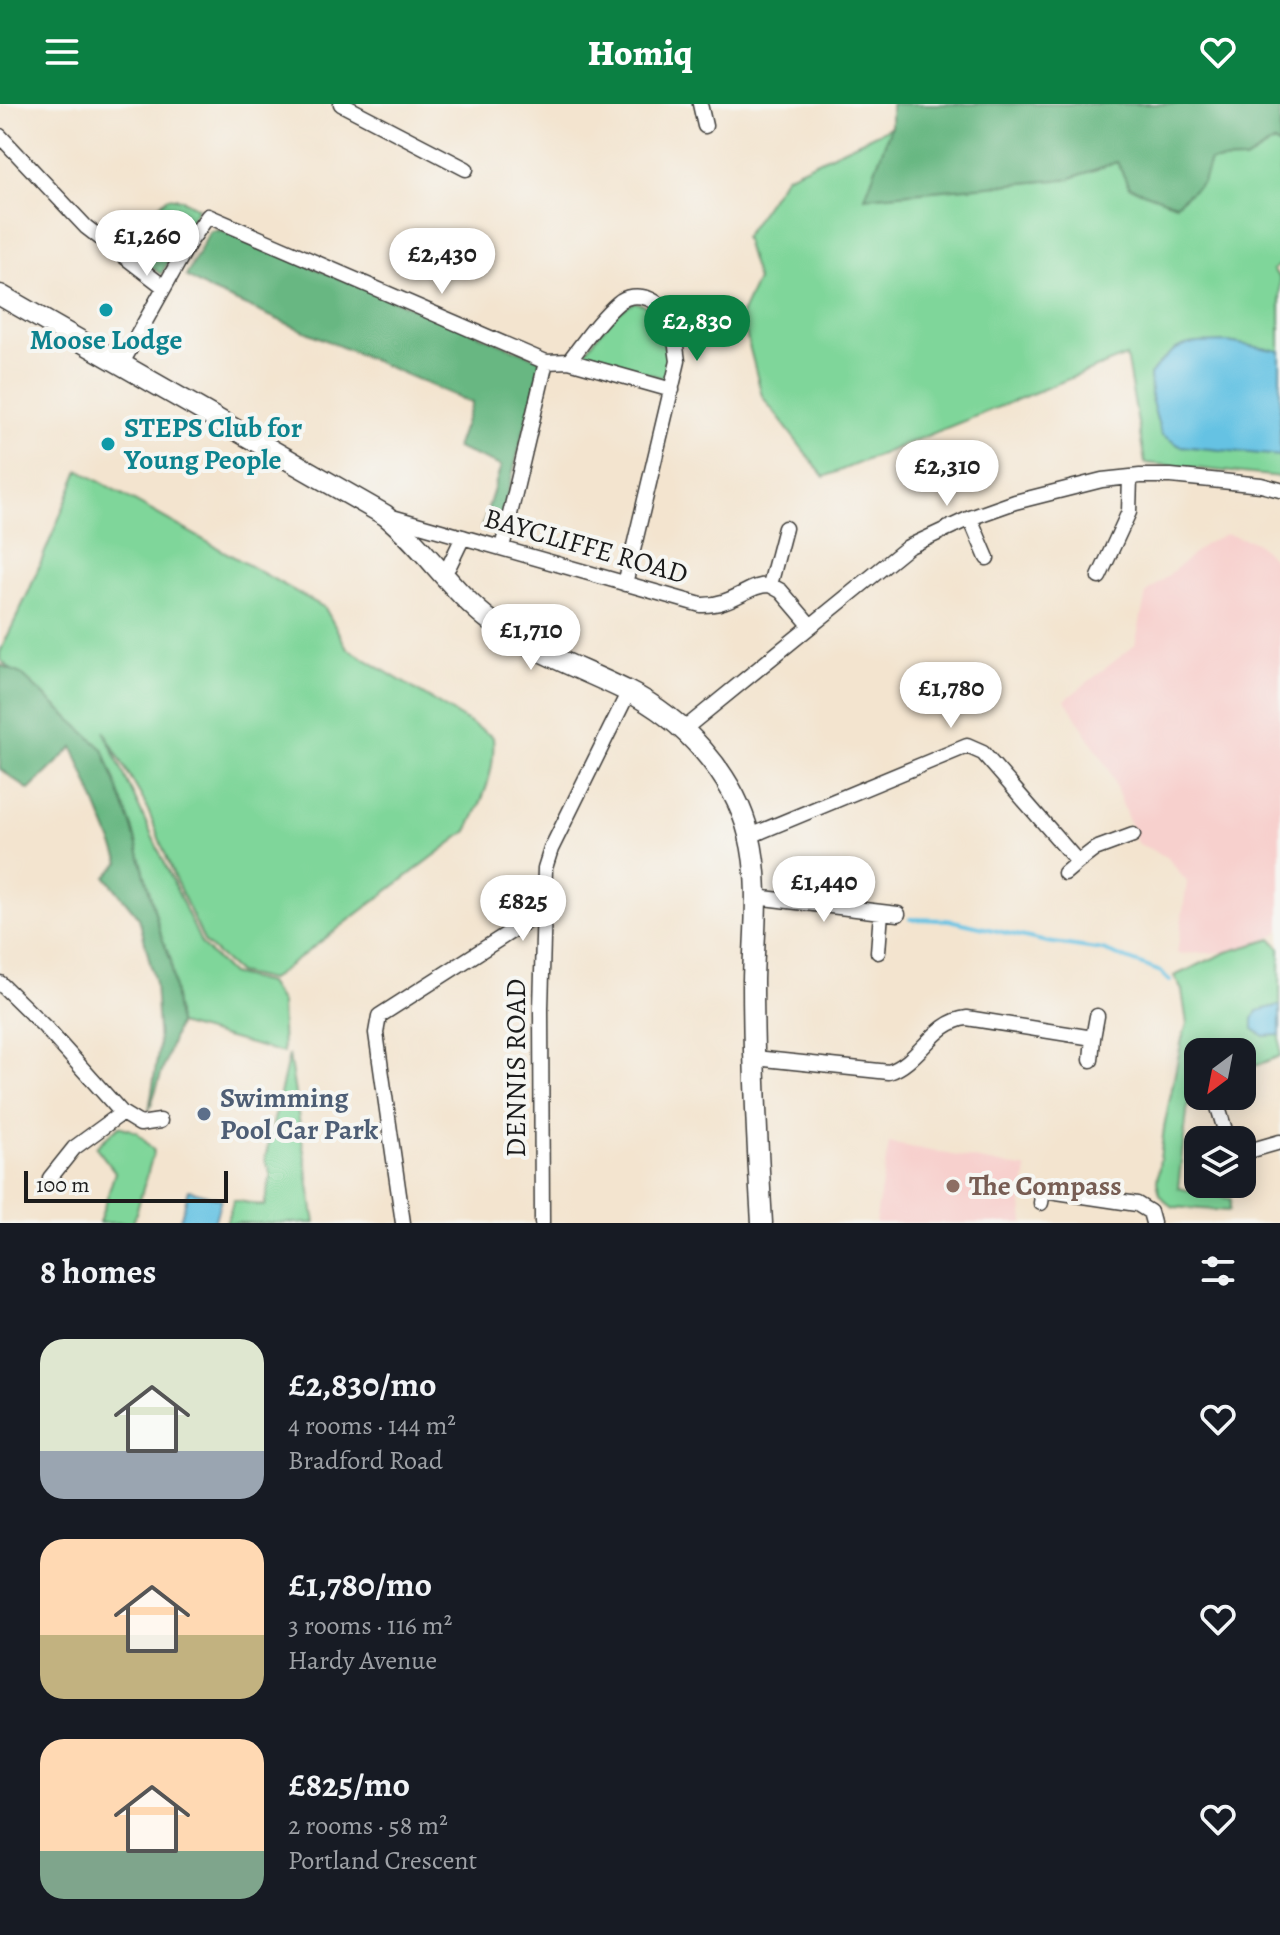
<!DOCTYPE html>
<meta charset="utf-8">
<style>
:root{--surface:#171b24;--page:#242831;--text:#f1f3f6;--muted:#9ea1a6;--accent:#0b8043}
body{margin:0;font-family:Alegreya,serif;background:var(--page);color:var(--text);height:100vh;display:flex;flex-direction:column;font-size:30px;white-space:nowrap}
*{box-sizing:border-box;margin:0}
p{font-size:26px;color:var(--muted)}
.icon{flex:none;width:44px;height:44px;fill:none;stroke:currentColor;stroke-width:2;stroke-linecap:round;stroke-linejoin:round}
.map{position:relative;height:1119px;overflow:hidden}
.side{display:flex;flex-direction:column;background:var(--surface);flex:1}
.side>*{flex:none}
.needle{width:52px;rotate:212deg}
.tools{position:absolute;left:1184px;top:934px;display:grid;gap:16px}
.tools a{display:grid;place-items:center;width:72px;height:72px;border-radius:16px;background:var(--surface);box-shadow:0 4px 20px #0003;font-size:40px}
.scale{position:absolute;left:24px;bottom:20px;width:204px;box-sizing:border-box;padding-left:8px;border:4px solid #1c1c1c;border-top:0;font-size:22px;line-height:28px;white-space:nowrap;color:#1c1c1c;-webkit-text-stroke:6px #f6f6f2;paint-order:stroke}
.price{position:absolute;translate:-50% -68px;padding:0 18px;border-radius:28px;background:#fff;color:#222;font-size:26px;line-height:52px;filter:drop-shadow(0 2px 4px #0008)}
.price::after{content:'';position:absolute;left:50%;top:48px;width:24px;height:18px;margin-left:-12px;background:inherit;clip-path:polygon(0 0,100% 0,50% 100%)}
.price.current{background:var(--accent);color:#fff}
ul{padding:0;list-style:none}
li{display:flex;align-items:center;gap:24px;height:200px;padding:0 40px}
li span{display:grid;place-items:center;flex:none;width:224px;height:160px;border-radius:24px;color:#555}
li>.icon{margin-inline-start:auto}
span .icon{width:96px;height:96px;fill:#fffc;stroke-width:1}
li b{font-size:34px}
h2{display:flex;justify-content:space-between;align-items:center;height:96px;padding:0 40px;font-size:34px}
header{display:flex;justify-content:space-between;align-items:center;height:104px;padding:0 40px;background:var(--accent);color:#fff;font-size:36px;font-weight:800}
.map>svg:first-child{display:block}
.built{fill:#f7d0cd}
.green{fill:#7fd69a;stroke:#4e795b;stroke-width:2}
.forest{fill:#67b782;stroke:#426a4f;stroke-width:2}
.water{fill:#65c2e3;stroke:#406f80;stroke-width:2}
.lines{fill:none;stroke-linecap:round;stroke-linejoin:round}
.stream{stroke:#65c2e3;stroke-width:4}
.street-casing{stroke:#3c3a37;stroke-width:17}
.secondary-casing{stroke:#3c3a37;stroke-width:23}
.street{stroke:#fff;stroke-width:14}
.secondary{stroke:#fff;stroke-width:20}
.culture-dot{fill:#0f9aa8;stroke:#f6f6f2;stroke-width:3}
.service-dot{fill:#5c6f8a;stroke:#f6f6f2;stroke-width:3}
.education-dot{fill:#8d6e63;stroke:#f6f6f2;stroke-width:3}
.labels{text-anchor:middle;dominant-baseline:central;stroke-width:8;stroke-linejoin:round;paint-order:stroke}
.culture-label{font-size:28px;font-weight:bold;fill:#0d838f;stroke:#f6f6f2}
.street-label{font-size:28px;fill:#1c1c1c;stroke:#f6f6f2}
.service-label{font-size:28px;font-weight:bold;fill:#4e5e75;stroke:#f6f6f2;text-anchor:start}
.education-label{font-size:28px;font-weight:bold;fill:#785e54;stroke:#f6f6f2;text-anchor:start}
</style>
<header><svg class="icon" aria-label="menu" viewBox="0 0 24 24"><path d="M4 6h16M4 12h16M4 18h16"/></svg>Homiq<svg class="icon" aria-label="heart" viewBox="0 0 24 24"><path d="M12 20l-8-8c-3-5 5-10 8-4 3-6 11-1 8 4z"/></svg></header>
<div class="map">
<svg width="1280" height="1119" viewBox="0 0 1280 1119">
<rect width="100%" height="100%" fill="#f6f6f2"/>
<filter id="ink" filterUnits="userSpaceOnUse"><feTurbulence type="fractalNoise" baseFrequency=".0125" numOctaves="2"/><feDisplacementMap in="SourceGraphic" scale="16" xChannelSelector="R" yChannelSelector="G"/><feConvolveMatrix kernelMatrix="1 2 1 2 8 2 1 2 1" color-interpolation-filters="sRGB"/></filter>
<filter id="wash" filterUnits="userSpaceOnUse"><feTurbulence type="fractalNoise" baseFrequency=".006" numOctaves="4" result="noise"/><feDisplacementMap in="SourceGraphic" scale="32" xChannelSelector="R" yChannelSelector="G"/><feGaussianBlur stdDeviation="1.8" result="paint"/><feColorMatrix in="noise" values="0 0 0 0 0 0 0 0 0 0 0 0 0 0 0 0 0 1.4 0 .05"/><feComposite in="paint" operator="in"/></filter>
<g filter="url(#wash)">
<rect width="100%" height="100%" fill="#f3e4cf"/>
<path class="built" d="M1226,430l30,8 24,24v364l-8,7 -45,15 -50,2 10,-72 -20,-25 -30,-14 -28,-74 -44,-69 70,-55 11,-51 59,-50z
M889,1039l138,26 -5,35 2,19h-149z"/>
<path class="green" d="M891,23l-25,69 202,-17 50,-18 127,-1 30,-18 5,4v119l-7,5 7,8v199l-135,-14 -19,-107 -302,121 -62,-81 -21,-82 16,-34 -13,-43 42,-61z
M168,93l13,2 17,9 -37,66 -40,-30z
M634,198c38,7 39,44 33,77l-79,-22 -2,-6c14,-18 27,-39 48,-49z
M79,366l246,138 22,40 146,89c3,34 -10,63 -26,94l-197,149 -32,-7 -33,-30 -29,-62 -31,-78 -41,-72 98,214 29,29 37,9 13,20 2,50 -105,-29 -7,-63 -10,-26 -29,-108 -62,-108 -70,-59v-8l29,-61z
M1272,835l8,9v108l-38,15v-19h-44v44h19l-15,4 -13,-4 -11,92 53,11 -2,12 -55,-4 -7,-4 -7,-9 -3,-12 7,-54 18,-89 5,-15 -5,-34 -8,-14 53,-24z
M289,951l26,168h-89l8,-23 30,6 7,-31 -6,-16z
M119,1022l18,6 17,19 -21,72h-34l16,-51 -19,-25z"/>
<path class="forest" d="M891,0h389v42l-6,-4 -29,18 -35,1 -7,21 -27,22 -47,-17 -12,-25 -49,17 -203,18 26,-70z
M220,126l322,130 -45,175 -16,-5 20,-64 -45,-18 16,-45 -263,-113 -23,-14 24,-45z
M0,561l21,9 82,75 29,78 29,108 10,26 7,63 -29,87 10,-65 -4,-63 -16,-65 -33,-41 14,-15 -47,-115 -44,43 -29,-21z"/>
<path class="water" d="M1228,238l52,9v105l-100,-10 -19,-12 -10,-36 -1,-23c27,-35 36,-32 78,-33z
M1276,902h4v29l-16,1 -11,-7v-10l4,-8z
M189,1086l32,9 -7,24h-35z"/>
<g class="lines">
<path class="stream" d="M910,815l39,1 98,22 56,8 58,22 9,9"/>
</g>
</g>
<g filter="url(#ink)">
<g class="lines">
<g class="street-casing">
<path id="street" d="M341,0l125,65
M700,0l5,22
M0,32l86,91 78,60
M569,257c15,-19 30,-42 49,-58 8,-7 19,-8 29,-5 28,10 27,38 31,63l-53,223
M122,259l67,-120 19,-27 338,146 23,-1 103,29
M392,413l309,88c32,1 47,-21 69,-20
M970,414l17,40
M785,424l-15,57 11,6 29,34
M502,444l44,-186
M442,469l7,-7 14,-29
M1099,473l30,-65 1,-35
M683,626l225,-183 62,-29 45,-16 87,-22 38,-4h31l90,9 19,5
M750,732l217,-90 16,7 95,109 17,-13 38,-14
M1065,769l13,-11
M755,793l143,17
M878,848l3,-40
M0,879l45,44 77,86 18,11 20,-3
M1093,934l4,-22
M755,954l134,14c31,-10 45,-51 78,-54l126,20 -2,22
M1217,1000l11,36
M1242,1049l38,-11
M50,1074l24,-30 48,-35
M1041,1099l2,-13 94,14 13,8 3,11
M403,1119l-27,-190 3,-17 164,-105
M542,1119l-1,-215 4,-140 6,-19 78,-158"/>
</g>
<g class="secondary-casing">
<path id="secondary" d="M0,191l385,220c40,32 66,76 107,107 42,31 89,46 135,69 55,27 107,83 122,144 12,46 5,98 4,145 0,81 4,162 9,243"/>
</g>
<use href="#street" class="street"/>
<use href="#secondary" class="secondary"/>
</g>
</g>
<g class="culture-dot">
<circle cx="106" cy="206" r="8"/>
<circle cx="108" cy="340" r="8"/>
</g>
<circle class="service-dot" cx="204" cy="1010" r="8"/>
<circle class="education-dot" cx="953" cy="1082" r="8"/>
<g class="labels">
<g class="culture-label">
<text x="106" y="236">Moose Lodge</text>
<text x="124" y="324" text-anchor="start">STEPS Club for<tspan x="124" dy="32">Young People</tspan></text>
</g>
<g class="street-label">
<text transform="translate(586 442) rotate(16)">BAYCLIFFE ROAD</text>
<text transform="translate(516 964) rotate(-90)">DENNIS ROAD</text>
</g>
<g class="service-label">
<text x="220" y="994">Swimming<tspan x="220" dy="32">Pool Car Park</tspan></text>
</g>
<g class="education-label">
<text x="969" y="1082">The Compass</text>
</g>
</g>
</svg>
<div class="tools">
<a><svg class="needle" viewBox="-14 -14 28 28"><path d="M0-13l5 13h-10z" fill="#e53935"/><path d="M0 13l5-13h-10z" fill="#9ea1a6"/></svg></a>
<a><svg class="icon" aria-label="layers" viewBox="0 0 24 24"><path d="M12 4l9 5-9 5-9-5zM3 14l9 5 9-5"/></svg></a>
</div>
<div class="scale">100 m</div>
<b class="price" style="left:147px;top:174px">£1,260</b>
<b class="price" style="left:442px;top:192px">£2,430</b>
<b class="price current" style="left:697px;top:259px">£2,830</b>
<b class="price" style="left:947px;top:404px">£2,310</b>
<b class="price" style="left:531px;top:568px">£1,710</b>
<b class="price" style="left:951px;top:626px">£1,780</b>
<b class="price" style="left:824px;top:820px">£1,440</b>
<b class="price" style="left:523px;top:839px">£825</b>
</div>
<section class="side">
<h2>8 homes<svg class="icon" aria-label="filters" viewBox="0 0 24 24"><path d="M4 7h16M4 17h16"/><circle cx="9" cy="7" r="2"/><circle cx="15" cy="17" r="2"/></svg></h2>
<ul>
<li><span style="background:linear-gradient(#dfe7d0 70%,#9aa5b1 0)"><svg class="icon" aria-label="home" viewBox="0 0 24 24"><path d="M3 11l9-7 9 7M6 9v11h12V9"/></svg></span><div><b>£2,830/mo</b><p>4 rooms · 144 m²</p><p>Bradford Road</p></div><svg class="icon" aria-label="heart" viewBox="0 0 24 24"><path d="M12 20l-8-8c-3-5 5-10 8-4 3-6 11-1 8 4z"/></svg></li>
<li><span style="background:linear-gradient(#ffd9b3 60%,#c2b280 0)"><svg class="icon" aria-label="home" viewBox="0 0 24 24"><path d="M3 11l9-7 9 7M6 9v11h12V9"/></svg></span><div><b>£1,780/mo</b><p>3 rooms · 116 m²</p><p>Hardy Avenue</p></div><svg class="icon" aria-label="heart" viewBox="0 0 24 24"><path d="M12 20l-8-8c-3-5 5-10 8-4 3-6 11-1 8 4z"/></svg></li>
<li><span style="background:linear-gradient(#ffd9b3 70%,#7fa58c 0)"><svg class="icon" aria-label="home" viewBox="0 0 24 24"><path d="M3 11l9-7 9 7M6 9v11h12V9"/></svg></span><div><b>£825/mo</b><p>2 rooms · 58 m²</p><p>Portland Crescent</p></div><svg class="icon" aria-label="heart" viewBox="0 0 24 24"><path d="M12 20l-8-8c-3-5 5-10 8-4 3-6 11-1 8 4z"/></svg></li>
</ul>
</section>
